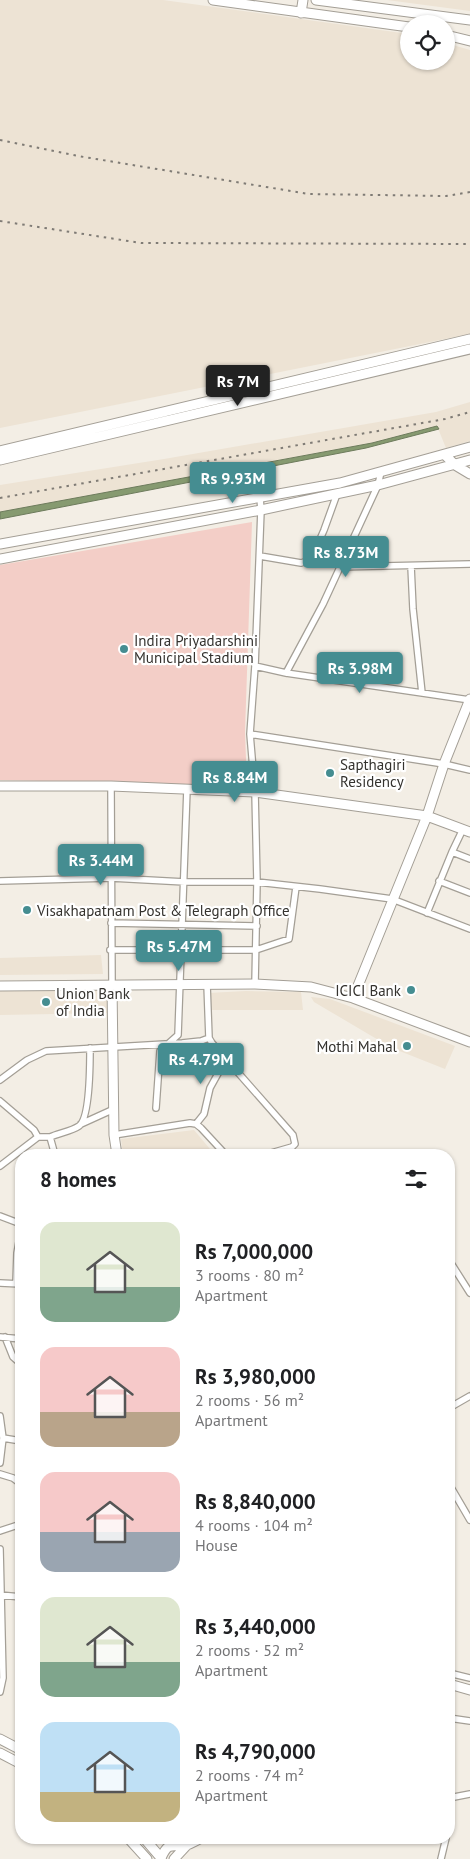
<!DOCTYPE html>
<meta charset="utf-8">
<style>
:root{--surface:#fff;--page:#f6f6f6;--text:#202124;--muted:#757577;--accent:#458d91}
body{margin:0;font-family:"PT Sans",sans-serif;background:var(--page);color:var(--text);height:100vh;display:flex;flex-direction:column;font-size:19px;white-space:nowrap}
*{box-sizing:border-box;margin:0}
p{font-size:16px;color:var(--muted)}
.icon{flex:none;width:28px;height:28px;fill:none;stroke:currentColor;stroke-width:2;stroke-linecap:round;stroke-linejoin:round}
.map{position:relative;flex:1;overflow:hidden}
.sheet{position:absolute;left:15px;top:1149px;width:440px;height:695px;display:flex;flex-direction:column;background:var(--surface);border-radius:20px;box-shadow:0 1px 4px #0004}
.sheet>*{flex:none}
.fabs{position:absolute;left:400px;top:15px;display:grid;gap:10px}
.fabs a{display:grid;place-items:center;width:55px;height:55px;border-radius:50%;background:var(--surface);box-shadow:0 1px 4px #0004;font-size:25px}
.price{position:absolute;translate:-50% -42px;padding:0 11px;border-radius:5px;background:var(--accent);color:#fff;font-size:16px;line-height:32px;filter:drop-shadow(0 1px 2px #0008)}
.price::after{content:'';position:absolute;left:50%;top:30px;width:15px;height:11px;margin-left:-8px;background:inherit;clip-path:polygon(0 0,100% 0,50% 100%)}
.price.selected{background:#222;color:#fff}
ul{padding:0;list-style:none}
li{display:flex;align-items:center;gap:15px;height:125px;padding:0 25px}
li span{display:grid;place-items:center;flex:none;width:140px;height:100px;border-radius:15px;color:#555}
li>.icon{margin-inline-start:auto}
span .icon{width:60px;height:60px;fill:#fffc;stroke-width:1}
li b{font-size:21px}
h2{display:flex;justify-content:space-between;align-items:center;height:60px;padding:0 25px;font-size:21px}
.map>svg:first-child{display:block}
.built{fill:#ede3d4}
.green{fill:#f3cec7}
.water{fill:#869a70;stroke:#6d7b5c}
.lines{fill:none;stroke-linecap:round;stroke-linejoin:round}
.street-casing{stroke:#a49f96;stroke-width:8}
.secondary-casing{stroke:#a49f96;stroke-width:11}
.primary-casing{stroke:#a49f96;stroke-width:11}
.street{stroke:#fff;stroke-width:5.5}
.secondary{stroke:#fff;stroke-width:9}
.primary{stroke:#fff;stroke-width:9}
.rail{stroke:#7f7b75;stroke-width:2;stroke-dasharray:2.5 5;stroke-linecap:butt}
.poi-dot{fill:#458d91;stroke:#fff;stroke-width:2}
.labels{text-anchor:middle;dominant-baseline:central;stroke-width:4.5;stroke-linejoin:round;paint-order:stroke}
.poi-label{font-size:15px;fill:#34322e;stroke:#fff;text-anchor:start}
</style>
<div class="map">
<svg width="470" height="1859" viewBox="0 0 470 1859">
<rect width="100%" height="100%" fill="#f3eee5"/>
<path class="built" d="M0,0h163l246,34v27h37v-18l24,7v284l-470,94z
M387,0h83v11z
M470,402v39l-24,7 -9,-22 -65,17 -372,69v-27l164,-26 272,-47z
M101,955l2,19 -103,1v-17z
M108,990l2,23 -110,2v-24z
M246,991l55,1 2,18h-93l-2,-17z
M311,997l19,2 125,47 -10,23 -53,-21 -78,-46z
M194,1130l21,25h-92l-2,-16z"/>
<path class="green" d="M252,522l-7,210 2,54 -247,-6v-215z"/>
<path class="water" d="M437,426l2,3 -73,19 -366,71v-7l372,-69z"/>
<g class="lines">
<g class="street-casing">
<path id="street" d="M260,556l41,7 10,-3 13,-30 13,-36
M411,566l2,43 9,84
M340,567l130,-3
M255,666l31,7 184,27
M286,673l37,-69 55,-119 3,-13
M250,734l194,30 26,6
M111,786l1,199
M463,829l-11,23 18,7
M0,881l111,-3 74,4h72l63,7 72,10 78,30
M439,881l31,12
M427,913l25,-61
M111,923l146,3
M110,950h146l33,-11 7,-52
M207,984l2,54 3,5 81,92 2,9 -3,3 -28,8
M255,984l2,-102 -2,-90 -5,-58 5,-68 6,-156 -1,-12
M0,1080l27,-20 19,-9 136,-8 19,-2 8,-3
M0,1101l34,29 4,7 -38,29
M156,1108l4,-57 18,-16 9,-246
M81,1124l33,-15
M196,1124l8,-10 6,-26 16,-29
M114,1135l76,-12 6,1 5,4 25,27
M38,1137h12l5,18
M50,1137c9,-4 22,-6 29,-11 11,-8 11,-64 11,-78
M0,1216l21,8
M449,1260l21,33
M0,1283l21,1
M16,1283l1,-30 4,-22
M0,1337l21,2
M5,1337l8,20 8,7
M449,1408l21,-12
M0,1416l3,22 -3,25
M3,1438l18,3
M0,1474l13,4 8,6
M449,1484l21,36
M0,1531l21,-7
M0,1549l3,129 -3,14
M0,1595l21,2
M449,1673l21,5
M449,1718l21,3
M449,1798l21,-4
M441,1859l5,-21"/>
</g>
<g class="secondary-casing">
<path id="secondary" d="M213,0l196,27
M316,0l154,20
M301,13l2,-13
M446,35l24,6
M0,451l470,-112
M445,455l10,10 15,9
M0,460l470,-111
M0,544l340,-61 130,-36
M0,559l261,-49 117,-25 92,-25
M0,786h111l144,6 172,24 43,16
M112,985l2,150 3,20
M0,986l255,-2 56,3 42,11 117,44
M353,998l74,-182 17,-52 26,-65
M449,1684l21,6
M161,1858c8,-18 11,-10 26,-13 5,-2 10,-5 15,-7
M174,1859l13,-14"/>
</g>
<g class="primary-casing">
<path id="primary" d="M0,1739l21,11
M0,1753l21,11
M128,1838l19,21
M144,1838l17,20"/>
</g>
<use href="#street" class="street"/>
<use href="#secondary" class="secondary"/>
<use href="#primary" class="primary"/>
<path class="rail" d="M0,140l78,16 231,38 137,2 24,-4
M0,221l141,22 329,1
M0,498l445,-79 25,-7"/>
</g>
<g class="poi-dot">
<circle cx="124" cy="649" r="5"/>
<circle cx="330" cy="773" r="5"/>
<circle cx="27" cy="910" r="5"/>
<circle cx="411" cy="990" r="5"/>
<circle cx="46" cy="1002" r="5"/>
<circle cx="407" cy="1046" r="5"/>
</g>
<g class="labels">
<g class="poi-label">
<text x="134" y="640">Indira Priyadarshini<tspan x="134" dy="17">Municipal Stadium</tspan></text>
<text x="340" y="764">Sapthagiri<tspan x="340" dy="17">Residency</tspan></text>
<text x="37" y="910">Visakhapatnam Post &amp; Telegraph Office</text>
<text x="401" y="990" text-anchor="end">ICICI Bank</text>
<text x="56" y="993">Union Bank<tspan x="56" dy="17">of India</tspan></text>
<text x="397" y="1046" text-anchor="end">Mothi Mahal</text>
</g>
</g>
</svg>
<div class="fabs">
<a><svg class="icon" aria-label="locate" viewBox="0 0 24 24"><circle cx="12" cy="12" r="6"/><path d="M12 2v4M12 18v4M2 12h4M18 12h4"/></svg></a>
</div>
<b class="price selected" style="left:238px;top:407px">Rs 7M</b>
<b class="price" style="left:233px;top:504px">Rs 9.93M</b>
<b class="price" style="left:346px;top:578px">Rs 8.73M</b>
<b class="price" style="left:360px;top:694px">Rs 3.98M</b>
<b class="price" style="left:235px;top:803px">Rs 8.84M</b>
<b class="price" style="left:101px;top:886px">Rs 3.44M</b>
<b class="price" style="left:179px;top:972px">Rs 5.47M</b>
<b class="price" style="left:201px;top:1085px">Rs 4.79M</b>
<section class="sheet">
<h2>8 homes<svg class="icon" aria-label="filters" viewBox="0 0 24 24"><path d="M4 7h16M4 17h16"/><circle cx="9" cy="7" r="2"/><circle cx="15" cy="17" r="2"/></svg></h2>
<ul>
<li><span style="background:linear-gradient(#dfe7d0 65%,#7fa58c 0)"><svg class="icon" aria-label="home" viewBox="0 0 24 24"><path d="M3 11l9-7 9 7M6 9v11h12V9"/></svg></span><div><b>Rs 7,000,000</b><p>3 rooms · 80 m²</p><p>Apartment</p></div></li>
<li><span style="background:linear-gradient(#f6c9c9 65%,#b9a48a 0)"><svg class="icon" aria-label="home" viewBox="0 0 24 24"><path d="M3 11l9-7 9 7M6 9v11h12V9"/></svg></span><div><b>Rs 3,980,000</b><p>2 rooms · 56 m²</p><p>Apartment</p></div></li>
<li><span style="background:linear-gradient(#f6c9c9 60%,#9aa5b1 0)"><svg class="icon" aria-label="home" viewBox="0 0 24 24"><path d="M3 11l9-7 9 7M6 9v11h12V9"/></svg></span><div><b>Rs 8,840,000</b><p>4 rooms · 104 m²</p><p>House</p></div></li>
<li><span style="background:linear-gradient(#dfe7d0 65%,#7fa58c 0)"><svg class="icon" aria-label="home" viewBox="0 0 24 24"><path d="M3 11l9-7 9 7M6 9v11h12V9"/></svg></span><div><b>Rs 3,440,000</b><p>2 rooms · 52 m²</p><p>Apartment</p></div></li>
<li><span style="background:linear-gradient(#bfe0f5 70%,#c2b280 0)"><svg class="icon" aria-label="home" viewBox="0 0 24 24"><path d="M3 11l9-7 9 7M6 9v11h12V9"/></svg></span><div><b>Rs 4,790,000</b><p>2 rooms · 74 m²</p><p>Apartment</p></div></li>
</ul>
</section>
</div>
